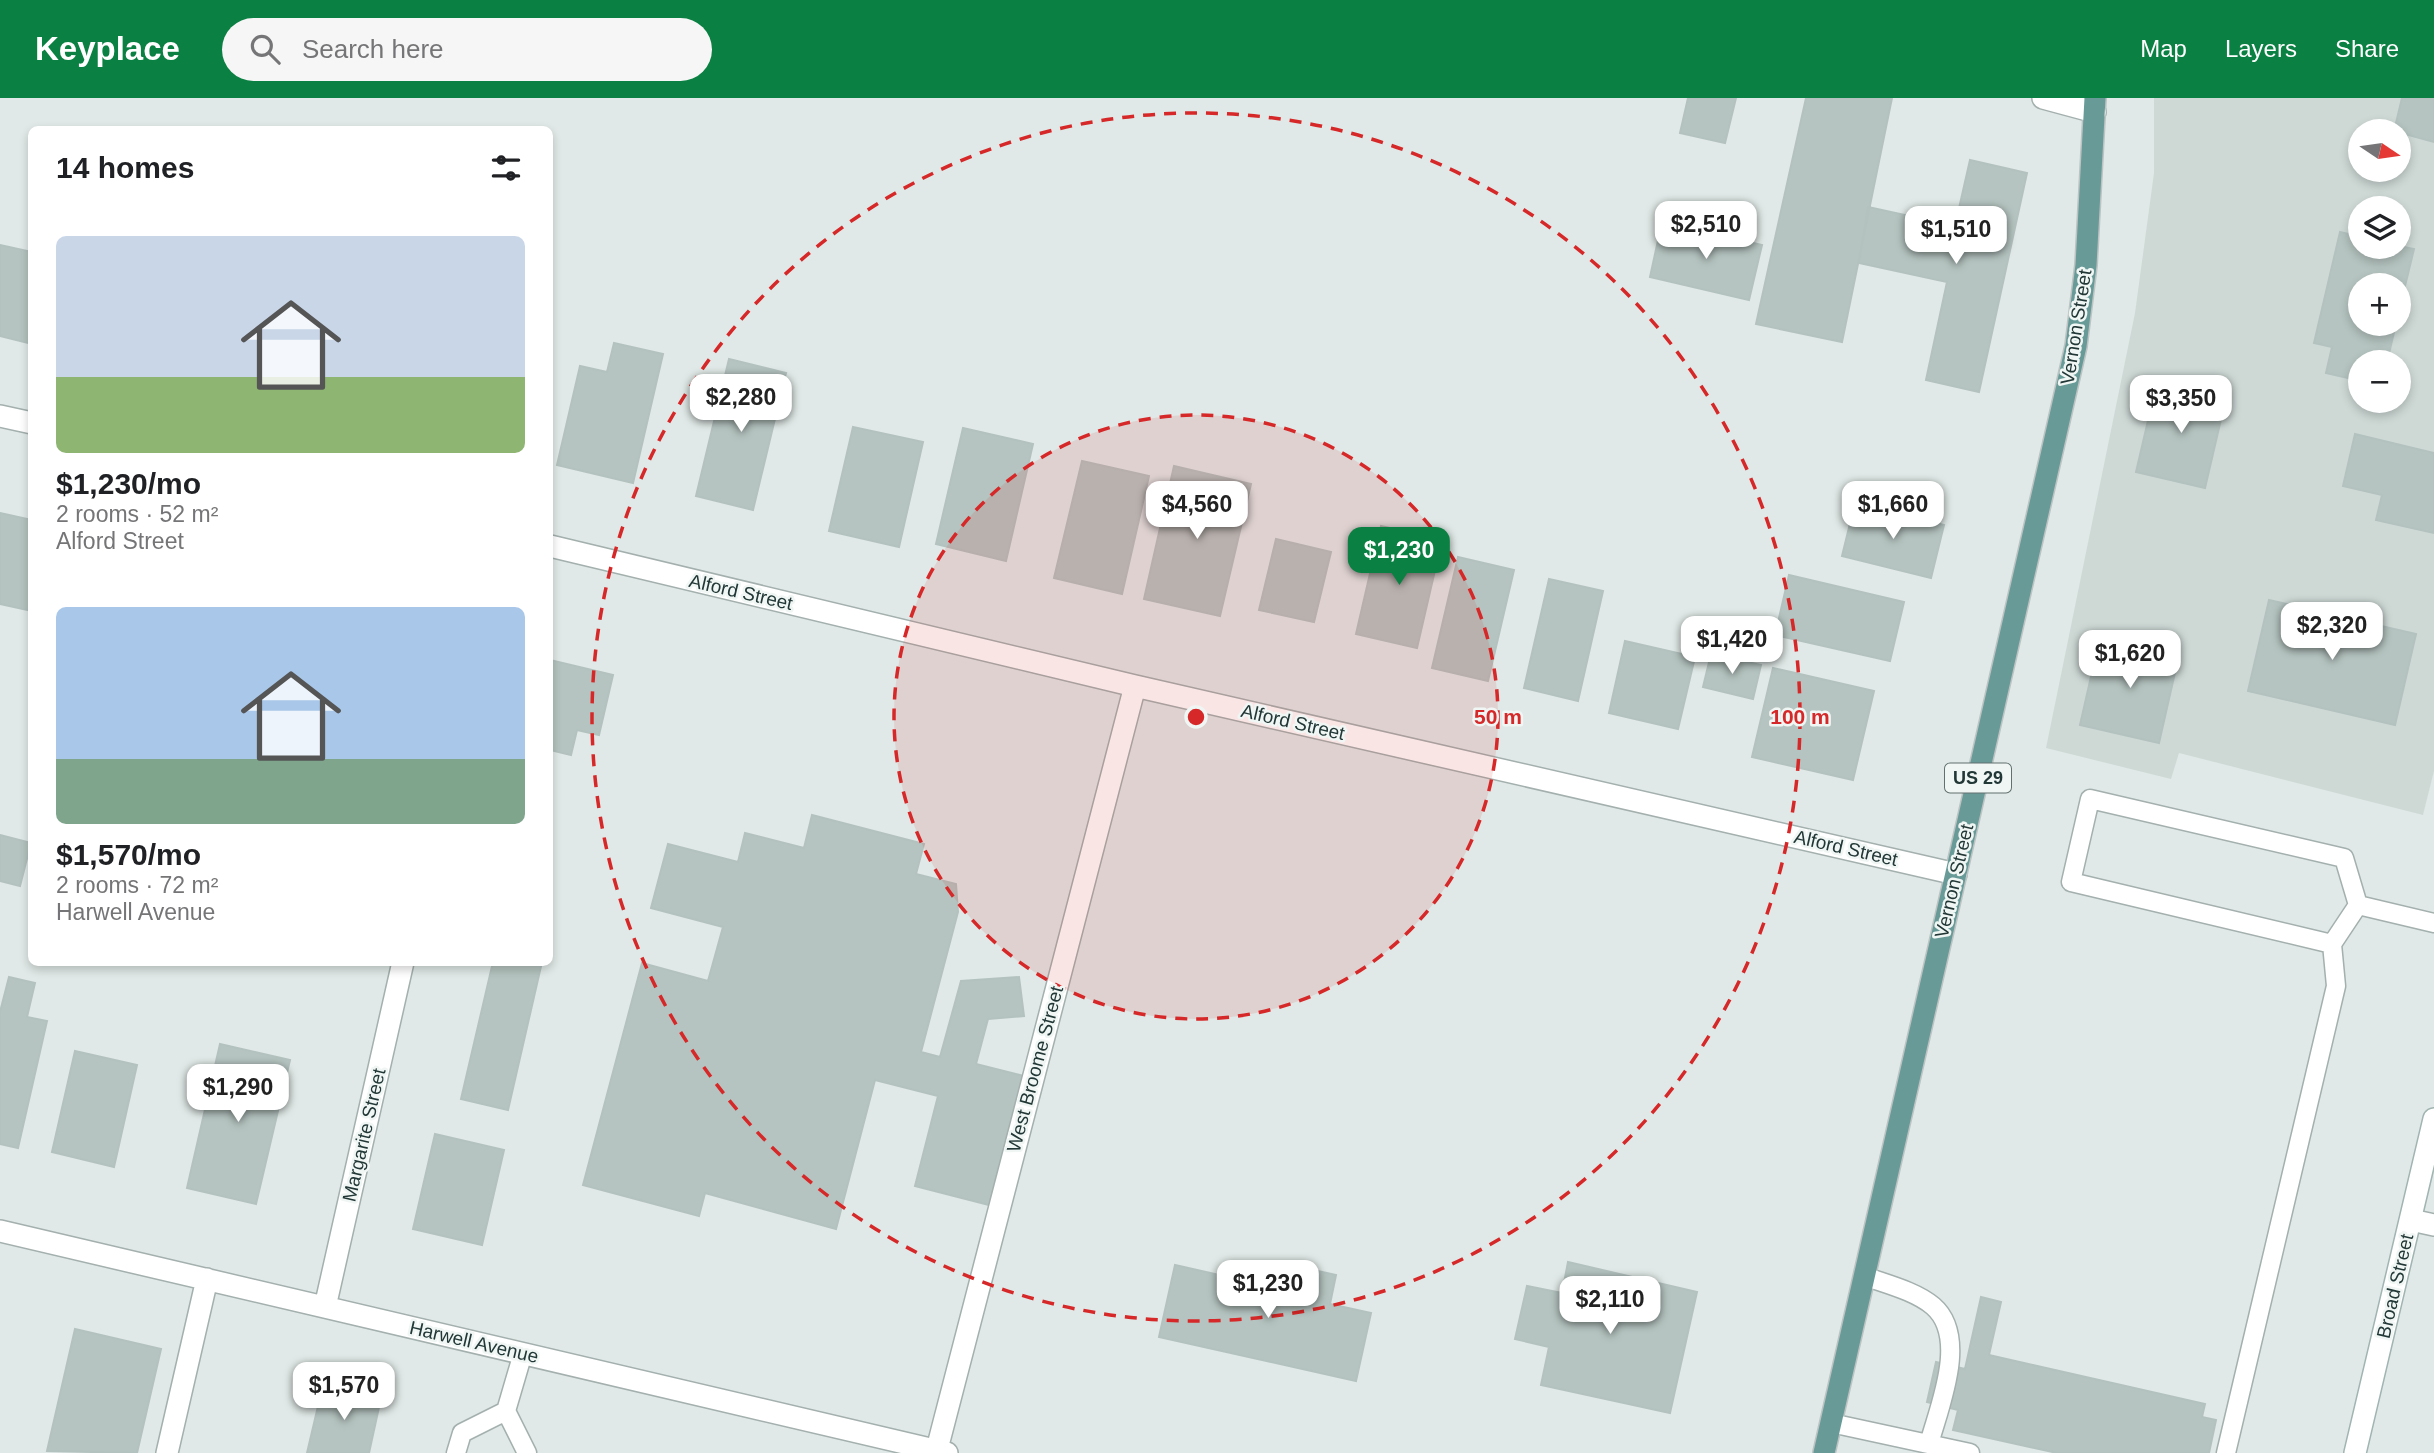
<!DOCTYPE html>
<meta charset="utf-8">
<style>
:root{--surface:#fff;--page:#f6f6f6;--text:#202124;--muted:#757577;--accent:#0b8043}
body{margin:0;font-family:Helvetica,sans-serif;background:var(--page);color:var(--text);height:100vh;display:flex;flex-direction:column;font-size:26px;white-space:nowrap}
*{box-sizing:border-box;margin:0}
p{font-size:23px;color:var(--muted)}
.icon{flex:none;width:38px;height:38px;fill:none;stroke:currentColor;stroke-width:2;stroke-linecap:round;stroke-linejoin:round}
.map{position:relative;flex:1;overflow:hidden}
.drawer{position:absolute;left:28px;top:28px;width:525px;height:840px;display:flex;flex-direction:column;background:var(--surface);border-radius:10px;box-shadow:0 4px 10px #0003}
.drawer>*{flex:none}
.needle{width:46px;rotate:103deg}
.tools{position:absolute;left:2348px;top:21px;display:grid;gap:14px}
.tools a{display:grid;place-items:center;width:63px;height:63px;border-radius:50%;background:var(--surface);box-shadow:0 4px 10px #0003;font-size:35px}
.price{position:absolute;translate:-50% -60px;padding:0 16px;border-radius:14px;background:#fff;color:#222;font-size:23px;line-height:46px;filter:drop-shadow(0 2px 4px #0008)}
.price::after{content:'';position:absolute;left:50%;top:42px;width:21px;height:16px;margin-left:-10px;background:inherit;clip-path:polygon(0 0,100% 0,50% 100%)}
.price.active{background:var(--accent);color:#fff}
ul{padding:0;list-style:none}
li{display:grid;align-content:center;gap:14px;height:371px;padding:0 28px}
li span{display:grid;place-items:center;height:217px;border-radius:10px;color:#555}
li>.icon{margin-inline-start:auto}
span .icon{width:126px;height:126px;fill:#fffc;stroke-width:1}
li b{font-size:30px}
h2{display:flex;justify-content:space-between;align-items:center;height:84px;padding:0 28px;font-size:30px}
header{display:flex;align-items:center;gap:42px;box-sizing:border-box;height:98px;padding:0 35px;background:var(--accent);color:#fff}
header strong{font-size:33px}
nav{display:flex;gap:38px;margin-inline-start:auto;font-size:24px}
.search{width:490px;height:63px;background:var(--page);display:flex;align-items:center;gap:18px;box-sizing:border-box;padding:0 24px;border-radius:38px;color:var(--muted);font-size:26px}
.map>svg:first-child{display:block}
.built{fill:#ced9d6;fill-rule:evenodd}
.building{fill:#b5c4c0;stroke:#b3c2bf;stroke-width:2}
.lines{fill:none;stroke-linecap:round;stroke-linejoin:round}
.service-casing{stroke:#a3b0ae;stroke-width:21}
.minor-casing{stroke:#a3b0ae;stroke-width:24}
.secondary-casing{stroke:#a0b4b1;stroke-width:24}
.primary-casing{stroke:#bdc3c3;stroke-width:24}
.service{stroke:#fff;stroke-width:18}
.minor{stroke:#fff;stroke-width:21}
.secondary{stroke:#fff;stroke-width:21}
.primary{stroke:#689b98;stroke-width:21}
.ring{fill:none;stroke:#d62828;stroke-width:3.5;stroke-dasharray:12 9}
.labels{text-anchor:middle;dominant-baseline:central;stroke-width:5;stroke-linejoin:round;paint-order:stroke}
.shield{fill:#f0f6f4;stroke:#60716f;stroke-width:2}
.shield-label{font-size:18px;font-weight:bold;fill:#223836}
.street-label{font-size:19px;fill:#223836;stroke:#f0f6f4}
.centre{fill:#d62828;stroke:#f0f6f4;stroke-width:3.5}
.ring-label{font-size:21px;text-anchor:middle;font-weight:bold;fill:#d62828;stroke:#f0f6f4;stroke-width:5;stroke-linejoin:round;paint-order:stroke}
</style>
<header>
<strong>Keyplace</strong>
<div class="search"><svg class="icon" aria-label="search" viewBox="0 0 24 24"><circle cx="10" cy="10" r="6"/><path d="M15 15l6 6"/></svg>Search here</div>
<nav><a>Map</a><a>Layers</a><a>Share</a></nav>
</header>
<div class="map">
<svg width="2434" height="1355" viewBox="0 0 2434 1355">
<rect width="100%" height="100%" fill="#e0e9e7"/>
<path class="built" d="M2154,0h280v673l-11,44 -244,-62 -8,26 -125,-31 89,-435 19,-140zM2361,33h38v39h-38zM2361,110h38v39h-38zM2361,187h38v39h-38zM2361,264h38v39h-38z"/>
<path class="building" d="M1688,0h48l-11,45 -45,-10z
M1806,0h86l-50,244 -86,-18z
M2402,0h32v44l-40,-11z
M1970,62l57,13 -48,219 -53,-12 21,-98 -88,-19 9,-56 87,19z
M1662,124l100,23 -13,55 -99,-23z
M2340,134l21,5v10l38,-1 15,3 -15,62v-26h-38v39h35l-9,38h-26v19l-35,-8 6,-26 -18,-4z
M0,147l32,7v92l-32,-8z
M614,245l49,11 -30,129 -76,-18 23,-99 27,6z
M729,261l57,14 -33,137 -57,-14z
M2157,284l69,16 -21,90 -69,-16z
M853,329l70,15 -24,105 -70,-16z
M963,330l70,16 -27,117 -70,-17z
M2355,336l79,19v80l-58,-13 6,-25 -39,-9z
M1082,363l67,15 -27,118 -68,-16z
M1174,368l77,18 -31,132 -76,-17z
M1855,405l89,22 -13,53 -89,-22z
M0,415l32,7v91l-32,-7z
M1381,428l61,14 -25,108 -61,-14z
M1276,441l55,13 -17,70 -55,-12z
M1458,459l56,13 -26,111 -56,-13z
M1789,477l115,27 -14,59 -115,-26z
M1549,481l54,12 -25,110 -54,-13z
M2269,502l147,34 -21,91 -147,-34z
M2100,539l79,18 -20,88 -79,-18z
M1625,543l70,16 -17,72 -69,-16z
M1711,556l50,11 -8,34 -50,-12z
M550,562l63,15 -14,60 -22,-5 -6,25 -21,-5z
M1773,570l101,23 -21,89 -101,-23z
M812,717l112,29 -8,30 40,10 2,28 -37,140 19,5 21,-76 58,-4 5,39 -36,3 -12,45 48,12 -35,129 -74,-19 23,-90 -63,-16 -39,149 -131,-36 -6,23 -116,-31 59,-222 66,18 15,-54 -72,-19 17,-64 70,18 7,-29 59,15z
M0,737l31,8 -11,43 -20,-5z
M493,864h49l-34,148 -47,-11z
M9,879l26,6 -8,34 20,4 -29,127 -18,-4v-132z
M220,946l70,16 -34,144 -69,-16z
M75,953l62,14 -23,102 -62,-15z
M435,1036l69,16 -22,95 -69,-16z
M1568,1164l129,30 -27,121 -129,-28 8,-38 -34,-8 12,-53 35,7z
M1282,1165l54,12 -6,29 41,9 -15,68 -197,-44 16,-72 102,23z
M1981,1199l20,5 -12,53 216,49 -3,13 14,3 -7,33h-152l-104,-23 5,-20 -31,-8 9,-40 29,7z
M75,1231l86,20 -24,104 -90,-2z
M323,1287l58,13 -12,55h-62z"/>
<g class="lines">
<g class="service-casing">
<path id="service" d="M2090,701l254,59 14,47 -26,39 -261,-62z
M2358,807l76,18
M1864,1178c22,8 51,15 69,30 36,31 6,101 -4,138
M523,1255l-17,58 21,42
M1831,1325l139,30
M456,1355l6,-20 44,-22
M2226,1355l110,-467 -4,-42"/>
</g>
<g class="minor-casing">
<path id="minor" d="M2043,0l52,14
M0,318l32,7
M550,448l585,140 821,188
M2411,1122l23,5
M0,1133l947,222
M325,1209l78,-345
M167,1355l40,-174
M936,1355l199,-767"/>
</g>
<g class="secondary-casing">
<path id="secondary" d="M2355,1355l79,-334"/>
</g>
<g class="primary-casing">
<path id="primary" d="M1824,1355l252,-1107 10,-81 9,-167"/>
</g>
<use href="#service" class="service"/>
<use href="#minor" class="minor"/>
<use href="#secondary" class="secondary"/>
<use href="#primary" class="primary"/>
</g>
<circle cx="1196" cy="619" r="302" fill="#d62828" fill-opacity=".12"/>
<g class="ring">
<circle cx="1196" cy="619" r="302"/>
<circle cx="1196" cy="619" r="604"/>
</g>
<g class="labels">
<rect class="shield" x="1945" y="665.5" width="66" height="29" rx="5"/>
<g class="shield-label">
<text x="1978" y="680">US 29</text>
</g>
<g class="street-label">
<text transform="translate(2076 229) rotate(-81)">Vernon Street</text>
<text transform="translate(741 494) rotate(13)">Alford Street</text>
<text transform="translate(1293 624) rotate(13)">Alford Street</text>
<text transform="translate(1846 750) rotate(13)">Alford Street</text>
<text transform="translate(1954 783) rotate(-77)">Vernon Street</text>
<text transform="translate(1035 971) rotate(-75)">West Broome Street</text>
<text transform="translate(364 1037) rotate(-77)">Margarite Street</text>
<text transform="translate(2395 1188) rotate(-77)">Broad Street</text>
<text transform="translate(474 1244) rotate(13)">Harwell Avenue</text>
</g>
</g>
<circle cx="1196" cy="619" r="10" class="centre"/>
<g class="ring-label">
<text x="1498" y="626">50 m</text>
<text x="1800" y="626">100 m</text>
</g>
</svg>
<div class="tools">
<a><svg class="needle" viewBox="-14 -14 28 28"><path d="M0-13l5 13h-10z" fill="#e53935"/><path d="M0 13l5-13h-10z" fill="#757577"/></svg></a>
<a><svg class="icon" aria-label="layers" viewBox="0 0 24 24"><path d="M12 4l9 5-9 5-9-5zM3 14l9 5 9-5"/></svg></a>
<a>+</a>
<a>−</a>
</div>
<b class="price" style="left:1706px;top:163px">$2,510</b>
<b class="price" style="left:1956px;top:168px">$1,510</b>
<b class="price" style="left:741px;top:336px">$2,280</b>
<b class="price" style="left:2181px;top:337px">$3,350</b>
<b class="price" style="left:1197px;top:443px">$4,560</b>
<b class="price" style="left:1893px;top:443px">$1,660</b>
<b class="price active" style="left:1399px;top:489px">$1,230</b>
<b class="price" style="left:2332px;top:564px">$2,320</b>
<b class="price" style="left:1732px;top:578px">$1,420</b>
<b class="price" style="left:2130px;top:592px">$1,620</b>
<b class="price" style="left:238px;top:1026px">$1,290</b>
<b class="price" style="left:1268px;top:1222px">$1,230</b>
<b class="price" style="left:1610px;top:1238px">$2,110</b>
<b class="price" style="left:344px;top:1324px">$1,570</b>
<section class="drawer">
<h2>14 homes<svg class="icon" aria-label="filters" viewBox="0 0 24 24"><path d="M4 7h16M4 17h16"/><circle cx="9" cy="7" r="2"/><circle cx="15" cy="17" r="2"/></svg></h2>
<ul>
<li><span style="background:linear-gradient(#c9d6e8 65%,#8fb573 0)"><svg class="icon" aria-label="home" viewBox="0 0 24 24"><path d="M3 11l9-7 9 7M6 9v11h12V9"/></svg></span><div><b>$1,230/mo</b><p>2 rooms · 52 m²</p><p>Alford Street</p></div></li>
<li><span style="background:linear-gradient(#a9c7e8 70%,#7fa58c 0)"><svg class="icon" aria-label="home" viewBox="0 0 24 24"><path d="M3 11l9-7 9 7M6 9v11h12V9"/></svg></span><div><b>$1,570/mo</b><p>2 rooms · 72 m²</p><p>Harwell Avenue</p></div></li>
</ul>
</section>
</div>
